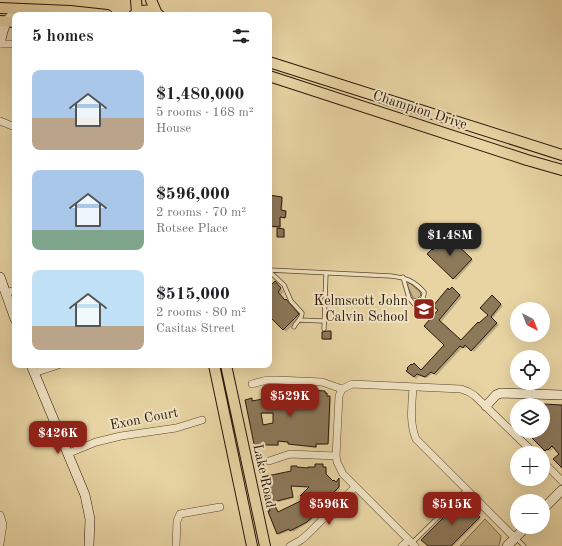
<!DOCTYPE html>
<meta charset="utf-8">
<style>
:root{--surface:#fff;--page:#f2f2f2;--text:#202124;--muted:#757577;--accent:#8f2418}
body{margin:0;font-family:"Old Standard TT",serif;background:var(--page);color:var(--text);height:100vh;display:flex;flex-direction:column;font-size:15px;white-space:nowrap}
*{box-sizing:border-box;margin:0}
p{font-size:13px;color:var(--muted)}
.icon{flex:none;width:22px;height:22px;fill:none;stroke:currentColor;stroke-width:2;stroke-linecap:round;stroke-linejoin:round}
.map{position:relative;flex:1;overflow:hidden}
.panel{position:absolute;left:12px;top:12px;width:260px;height:356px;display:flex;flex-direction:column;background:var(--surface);border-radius:8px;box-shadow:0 4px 16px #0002}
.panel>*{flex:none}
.needle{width:26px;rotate:138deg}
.fabs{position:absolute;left:510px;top:302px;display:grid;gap:8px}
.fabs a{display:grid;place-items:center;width:40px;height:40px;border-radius:50%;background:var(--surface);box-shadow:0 4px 16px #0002;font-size:20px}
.price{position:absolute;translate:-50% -34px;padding:0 9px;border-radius:8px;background:var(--accent);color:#fff;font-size:13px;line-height:26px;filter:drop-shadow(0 1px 2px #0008)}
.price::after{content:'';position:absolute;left:50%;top:24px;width:12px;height:9px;margin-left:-6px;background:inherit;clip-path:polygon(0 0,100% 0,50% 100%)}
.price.active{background:#222;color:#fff}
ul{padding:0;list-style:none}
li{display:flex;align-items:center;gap:12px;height:100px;padding:0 20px}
li span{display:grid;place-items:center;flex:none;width:112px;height:80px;border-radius:8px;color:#555}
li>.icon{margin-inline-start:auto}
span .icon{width:48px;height:48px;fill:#fffc;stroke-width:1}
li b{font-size:17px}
h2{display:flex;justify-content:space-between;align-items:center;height:48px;padding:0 20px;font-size:17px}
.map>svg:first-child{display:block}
.green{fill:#c8b489;stroke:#78664a}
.shadow{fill:#0003;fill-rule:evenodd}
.building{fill:#8c795a;stroke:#29170a;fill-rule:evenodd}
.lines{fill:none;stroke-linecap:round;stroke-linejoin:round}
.lane-casing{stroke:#594630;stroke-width:5}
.street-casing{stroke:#594630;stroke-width:8}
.secondary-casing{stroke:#29170a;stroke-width:10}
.primary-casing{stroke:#29170a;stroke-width:12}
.lane{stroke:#f0e3c3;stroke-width:3.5}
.street{stroke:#f0e3c3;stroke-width:7}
.secondary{stroke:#f0e3c3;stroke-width:9}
.primary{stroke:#e8d4a3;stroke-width:10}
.labels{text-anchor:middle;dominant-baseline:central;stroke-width:4;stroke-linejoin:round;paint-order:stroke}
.street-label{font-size:14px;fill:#29170a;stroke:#f0e3c3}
.poi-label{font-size:14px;fill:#29170a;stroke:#f0e3c3;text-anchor:end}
</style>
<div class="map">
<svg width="562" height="546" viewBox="0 0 562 546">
<rect width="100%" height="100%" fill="#e8d4a3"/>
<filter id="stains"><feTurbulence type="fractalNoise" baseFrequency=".005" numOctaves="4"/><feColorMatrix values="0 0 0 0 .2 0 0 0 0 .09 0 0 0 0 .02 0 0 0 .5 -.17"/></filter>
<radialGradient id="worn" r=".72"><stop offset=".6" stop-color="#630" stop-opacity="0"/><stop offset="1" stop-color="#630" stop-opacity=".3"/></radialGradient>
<path class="green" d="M410,283l10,9 1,3 -4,4 -4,-1 -6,-13z
M485,519l16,17 -2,10h-39z"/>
<path class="shadow" d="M269,197l13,1 1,2 -1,11 5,2 -1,5h-5v12l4,1v7l-7,-2v-8l-9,-1z
M447,236l26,25 -17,19 -28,-26 6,-3z
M275,283l9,9 -4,3 9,9 12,14 -15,14 -17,-18v-30l2,2z
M452,288l10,9 -21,25 21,20 27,-27 3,-19 11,10 -11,13 7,6 -25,27 -6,-6 -3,3 -2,-2 -27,29 -3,-3 -6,5 -8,-2 -3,3 -8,-8h13l25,-26 -21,-20 14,-15z
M331,332l1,1v7h-8l-1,-1z
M325,392l3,3v2l3,2 -2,45 -12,1v3l-27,-3 -1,-2 -10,-1v4l-15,-1 1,3 -7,2 -2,-2 -5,-48 2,2zM261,414h13v10l-10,2z
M562,407v61l-2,-14 -6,-7 -4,4 -1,-1 -2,1 -20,-20h16v-18z
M323,465l1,3 3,2v6l9,7 3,-3 1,1v8l-22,21 2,2 -12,11 -15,9 -2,-2 -12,5 -6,-11 -10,-46 29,-6 6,-3 18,-1zM291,486l19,1 -9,9 1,1 16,-4 -39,20 -5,-10 20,-5z
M462,500l19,19 -28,27h-24z"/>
<path class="building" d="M269,195l13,2 -1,13 5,1 -1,7 -5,-1v10l-11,-1z
M277,228l7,1v8h-7z
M447,235l25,24 -19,20 -26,-25 5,-5 1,1z
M275,281l6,7 -3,4 7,8 1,-1 13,15 -16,16 -14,-14v-29z
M452,287l8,8 -21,25 22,20 17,-18 1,1 9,-8 -8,-7 12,-13 9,9 -10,13 6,6 -26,28 -6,-6 -2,3 -3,-2 -26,28 -3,-2 -6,5 -8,-3 -3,3 -8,-6 2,-2 -1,-1 4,-4 1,1 2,-2 7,7 23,-25 -20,-19 14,-16 -5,-4 15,-18 1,2z
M327,331h4v8h-9v-7z
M277,389l33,3v-2l15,1v2h2v3h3l-2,48h-12v3l-28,-3v-2l-10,-1v4h-15l1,2 -9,2 -10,-49 7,-2v3l11,-2v-4l3,-3h11zM261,413h12v10l-10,2z
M543,404l19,1v63l-9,-9 6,-5 -7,-8 -4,4 -1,-1 -2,2 -20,-20h18z
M315,464h8v3h3v7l7,7 1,-1 2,2 3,-4v9l-21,21 2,2 -13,12 -17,9 -1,-2 -12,5 -8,-20 -1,-3h2l-8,-34 29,-6v-5h6v1l11,1v-1h7zM291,486l18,1 -9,9 14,-3 1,1 -37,18 -5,-10 20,-5z
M462,499l18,18 -29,29h-23l-7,-6z"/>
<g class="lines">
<g class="lane-casing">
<path id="lane" d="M269,270l122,6c16,2 23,5 33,16 1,6 -5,12 -10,12l-5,-6 -6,-21
M269,271l15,14 7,16 11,12c0,7 -6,8 -8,14
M300,320l23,1
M324,329l2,-56
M516,538l8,8
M412,543l54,-53"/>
</g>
<g class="street-casing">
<path id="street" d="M0,44h15
M0,121l15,6
M6,293l9,-3
M34,373l24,-8
M252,384l15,-4h10l45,2 20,7
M413,387c-1,18 -4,35 3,52l99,99
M69,453l27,-11 25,-6 55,-8 26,-8
M269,461l21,-7 46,2
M543,462l19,19
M0,515l3,9 -3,20
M176,546l1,-25 3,-7 40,-7
M290,546l11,-6 7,-6 47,-47
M402,546l7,-6
M415,546l-72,-72 -6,-12 -1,-6 3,-60 3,-7 10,-5 109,5 8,3 6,4 59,57"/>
</g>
<g class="secondary-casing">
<path id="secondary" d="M0,43c5,-18 4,-27 24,-33
M0,277l15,42
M31,365l54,130 5,24 -1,27
M486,406l10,-11 5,-2 61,2
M543,509l19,-19
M507,546l19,-19"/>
</g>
<g class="primary-casing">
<path id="primary" d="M136,0l1,13
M151,0l6,14
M0,8l70,3 37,4
M134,15c8,-6 17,-6 25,0
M0,21l15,1
M269,62l293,93
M269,76l258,84 35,10
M214,365l38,181
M226,365l39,181"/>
</g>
<use href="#lane" class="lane"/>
<use href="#street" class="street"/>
<use href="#secondary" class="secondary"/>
<use href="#primary" class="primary"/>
</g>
<defs>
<g id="school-square" transform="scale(1.15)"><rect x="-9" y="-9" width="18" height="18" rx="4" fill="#8f2418" stroke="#f0e3c3"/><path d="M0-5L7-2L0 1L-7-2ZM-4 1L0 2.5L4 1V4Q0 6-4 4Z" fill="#fff"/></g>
</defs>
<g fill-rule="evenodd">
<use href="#school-square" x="424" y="309"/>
</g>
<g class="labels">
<g class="street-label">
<text transform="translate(420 110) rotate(18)">Champion Drive</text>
<text transform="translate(144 419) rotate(-11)">Exon Court</text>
<text transform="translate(264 476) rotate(78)">Lake Road</text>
</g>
<g class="poi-label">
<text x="408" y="301">Kelmscott John<tspan x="408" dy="16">Calvin School</tspan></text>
</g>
</g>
<rect width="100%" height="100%" filter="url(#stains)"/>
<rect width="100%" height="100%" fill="url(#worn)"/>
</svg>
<div class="fabs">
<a><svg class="needle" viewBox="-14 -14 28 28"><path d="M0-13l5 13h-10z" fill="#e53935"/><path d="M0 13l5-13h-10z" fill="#757577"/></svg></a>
<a><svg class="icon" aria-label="locate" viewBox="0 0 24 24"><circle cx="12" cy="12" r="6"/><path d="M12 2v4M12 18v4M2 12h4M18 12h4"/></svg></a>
<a><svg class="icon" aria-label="layers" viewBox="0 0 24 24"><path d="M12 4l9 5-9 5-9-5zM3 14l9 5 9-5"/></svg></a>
<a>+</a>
<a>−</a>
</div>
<b class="price active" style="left:450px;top:257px">$1.48M</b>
<b class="price" style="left:290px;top:418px">$529K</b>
<b class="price" style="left:58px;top:455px">$426K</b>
<b class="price" style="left:329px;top:526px">$596K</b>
<b class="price" style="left:452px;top:526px">$515K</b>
<section class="panel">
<h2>5 homes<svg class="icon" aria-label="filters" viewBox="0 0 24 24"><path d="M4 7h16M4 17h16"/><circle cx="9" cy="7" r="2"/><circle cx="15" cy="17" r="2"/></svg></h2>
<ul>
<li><span style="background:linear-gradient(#a9c7e8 60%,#b9a48a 0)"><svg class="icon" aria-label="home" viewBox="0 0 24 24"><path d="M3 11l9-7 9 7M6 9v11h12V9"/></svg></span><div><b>$1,480,000</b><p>5 rooms · 168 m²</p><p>House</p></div></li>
<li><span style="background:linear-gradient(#a9c7e8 75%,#7fa58c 0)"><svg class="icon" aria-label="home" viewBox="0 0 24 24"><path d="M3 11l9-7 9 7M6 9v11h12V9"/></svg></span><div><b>$596,000</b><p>2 rooms · 70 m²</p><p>Rotsee Place</p></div></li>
<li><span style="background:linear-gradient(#bfe0f5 70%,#b9a48a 0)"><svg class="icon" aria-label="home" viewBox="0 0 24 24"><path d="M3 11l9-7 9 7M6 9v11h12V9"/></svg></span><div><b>$515,000</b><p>2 rooms · 80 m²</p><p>Casitas Street</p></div></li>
</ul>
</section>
</div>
